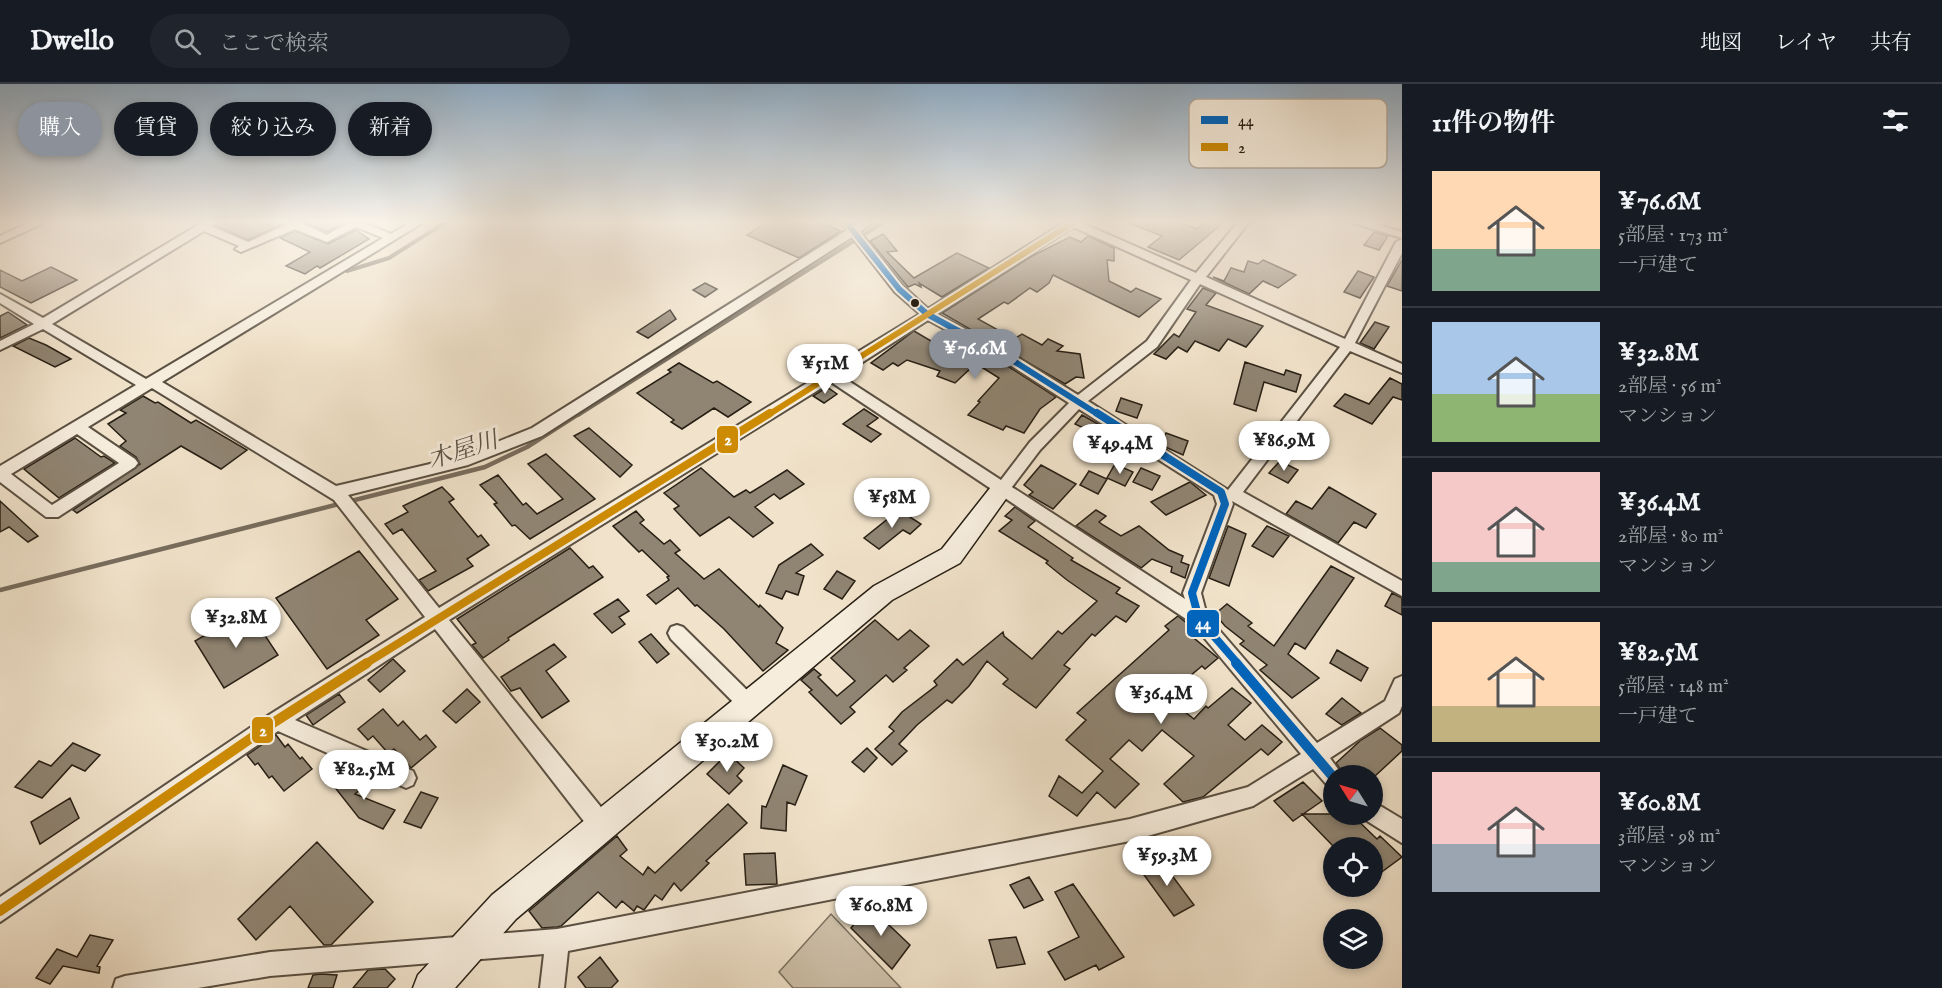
<!DOCTYPE html>
<html lang="ja">
<meta charset="utf-8">
<style>
:root{--surface:#171b24;--page:#20242c;--text:#f1f3f6;--muted:#9ea1a6;--line:#363941;--accent:#8c9099}
body{margin:0;font-family:"IM FELL English","Noto Serif JP",serif;background:var(--page);color:var(--text);height:100vh;display:flex;flex-direction:column;font-size:22px;white-space:nowrap}
*{box-sizing:border-box;margin:0}
p{font-size:20px;color:var(--muted)}
.icon{flex:none;width:33px;height:33px;fill:none;stroke:currentColor;stroke-width:2;stroke-linecap:round;stroke-linejoin:round}
.map{position:relative;flex:1;overflow:hidden}
.side{display:flex;flex-direction:column;background:var(--surface);width:540px}
.side>*{flex:none}
.guide{position:absolute;left:18px;top:18px;width:570px;height:54px;display:flex;gap:12px}
.needle{width:39px;rotate:307deg}
.tools{position:absolute;left:1323px;top:681px;display:grid;gap:12px}
.tools a{display:grid;place-items:center;width:60px;height:60px;border-radius:50%;background:var(--surface);box-shadow:0 3px 9px #0003;font-size:30px}
.price{position:absolute;translate:-50% -51px;padding:0 14px;border-radius:21px;background:#fff;color:#222;font-size:20px;line-height:39px;filter:drop-shadow(0 2px 3px #0008)}
.price::after{content:'';position:absolute;left:50%;top:36px;width:18px;height:14px;margin-left:-9px;background:inherit;clip-path:polygon(0 0,100% 0,50% 100%)}
.price.on{background:var(--accent);color:#fff}
ul{padding:0;list-style:none}
li{display:flex;align-items:center;gap:18px;height:150px;padding:0 30px}
li+li{border-top:2px solid var(--line)}
li span{display:grid;place-items:center;flex:none;width:168px;height:120px;border-radius:0px;color:#555}
li>.icon{margin-inline-start:auto}
span .icon{width:72px;height:72px;fill:#fffc;stroke-width:1}
li b{font-size:26px}
h2{display:flex;justify-content:space-between;align-items:center;height:72px;padding:0 30px;font-size:26px}
.pill{padding:0 21px;border-radius:27px;background:var(--surface);box-shadow:0 3px 9px #0003;font-size:21px;line-height:54px}
.pill.on{background:var(--accent);color:#fff}
header{display:flex;align-items:center;gap:36px;box-sizing:border-box;height:84px;padding:0 30px;background:var(--surface);border-bottom:2px solid var(--line)}
header strong{font-size:28px}
nav{display:flex;gap:33px;margin-inline-start:auto;font-size:21px}
.search{width:420px;height:54px;background:var(--page);display:flex;align-items:center;gap:15px;box-sizing:border-box;padding:0 21px;border-radius:33px;color:var(--muted);font-size:22px}
main{display:flex;flex:1;min-height:0}
.map>svg:first-child{display:block}
.green{fill:#cfc2ac;stroke:#7b7060;stroke-width:1.5}
.lines{fill:none;stroke-linecap:round;stroke-linejoin:round}
.stream-far1{stroke:#776c5d;stroke-width:4}
.stream{stroke:#776c5d;stroke-width:4.5}
.building{fill:#908573;stroke:#271f14;stroke-width:1.5}
.street-casing{stroke:#5a5042;stroke-width:4}
.secondary-casing{stroke:#271f14;stroke-width:3}
.street{fill:#f6eddd;fill-rule:evenodd}
.secondary{fill:#f6eddd;fill-rule:evenodd}
.bus-1-far2-casing{stroke:#f6eddd;stroke-width:10}
.bus-1-far1-casing{stroke:#f6eddd;stroke-width:12}
.bus-1-casing{stroke:#f6eddd;stroke-width:14}
.bus-2-far2-casing{stroke:#f6eddd;stroke-width:10}
.bus-2-far1-casing{stroke:#f6eddd;stroke-width:12}
.bus-2-casing{stroke:#f6eddd;stroke-width:14}
.bus-1-far2{stroke:#0065bd;stroke-width:6}
.bus-1-far1{stroke:#0065bd;stroke-width:8}
.bus-1{stroke:#0065bd;stroke-width:10}
.bus-2-far2{stroke:#cd8b04;stroke-width:6}
.bus-2-far1{stroke:#cd8b04;stroke-width:8}
.bus-2{stroke:#cd8b04;stroke-width:10}
.bus-dot{fill:#271f14;stroke:#f6eddd;stroke-width:2}
.labels{text-anchor:middle;dominant-baseline:central;stroke-width:6;stroke-linejoin:round;paint-order:stroke}
.water-label{font-size:24px;font-style:italic;fill:#5c5344;stroke:#f6eddd}
.key{fill:#f6eddd;stroke:#b8afa1;stroke-width:1.5}
.key-label{font-size:16px;fill:#271f14}
.line-badge{stroke:#f6eddd;stroke-width:2}
.badge-label{font-size:16px;text-anchor:middle;font-weight:bold;fill:#fff}
</style>
<header>
<strong>Dwello</strong>
<div class="search"><svg class="icon" aria-label="search" viewBox="0 0 24 24"><circle cx="10" cy="10" r="6"/><path d="M15 15l6 6"/></svg>ここで検索</div>
<nav><a>地図</a><a>レイヤ</a><a>共有</a></nav>
</header>
<main>
<div class="map">
<svg width="1402" height="904" viewBox="0 0 1402 904">
<rect width="100%" height="100%" fill="#f1e3cb"/>
<filter id="stains"><feTurbulence type="fractalNoise" baseFrequency=".00333" numOctaves="4"/><feColorMatrix values="0 0 0 0 .2 0 0 0 0 .09 0 0 0 0 .02 0 0 0 .5 -.17"/></filter>
<radialGradient id="worn" r=".72"><stop offset=".6" stop-color="#630" stop-opacity="0"/><stop offset="1" stop-color="#630" stop-opacity=".3"/></radialGradient>
<path class="green" d="M831,830l70,74h-108l-14,-16z"/>
<g class="lines">
<path class="stream-far1" d="M207,144l10,-6
M347,187l42,-13 57,-36
M578,331l306,-193"/>
<path class="stream" d="M0,506l485,-123 42,-20 53,-34"/>
</g>
<path class="building" d="M218,138h64l1,2 -35,16 -33,-15z
M305,138h34l4,2 -16,8z
M767,138h55l19,9 -42,27 -52,-23z
M1178,138l19,7 8,-7h19l-45,38 -31,-13 14,-11 -33,-13z
M356,146l13,9 -49,29 -3,-2 -12,8 -19,-8 24,-14 -30,-14 15,-7 33,13z
M1374,148l14,4 -9,14 -15,-5z
M883,150l14,17 -10,1 27,26 43,-25 32,15 -47,29 -23,-14 2,4 -6,-3 -7,3 -38,-46z
M1088,152l26,12v13l-7,-1 2,21 22,11 5,-4 25,11 -22,18 -86,-42 -4,8 -12,9 -7,-4 -22,16 -4,-2 -26,17 36,20 8,-5 20,11 6,-6 15,7 -6,5 23,3 4,24 -8,-1 -11,7 -123,-71 90,-57 38,-19 11,5z
M1263,176l33,15 -18,13 -15,-7 -14,13 -36,-17 11,4 7,-13 13,4 4,-11 10,3z
M1402,176v31l-15,-5z
M51,183l26,13 -46,23 -31,-16v-17l22,11z
M1358,187l16,6 -14,21 -16,-6z
M705,199l12,6 -12,8 -12,-7z
M1203,204l13,5 -10,12 57,21 -7,9 -10,12 -18,-8 -9,12 -24,-10 -8,11 -9,-5 -12,12 -12,-5 20,-20 5,3 17,-25 -9,-3z
M670,226l6,9 -28,19 -11,-6z
M8,228l19,13 -27,13v-22z
M1375,238l14,5 -15,22 -14,-6z
M914,247l17,10 19,6 8,-8 48,26 50,32 -16,12 -16,24 -18,-7 -3,4 -35,-15 12,-13 -2,-1 21,-23 -19,-12 -4,4 -4,-3 -17,16 -18,-7 3,-5 -33,-11 -9,6 -5,-3 -10,7 -12,-7z
M29,254l17,7 25,14 -16,8 -42,-21z
M1245,278l39,13 2,-5 15,5 -5,17 -32,-10 -8,29 -22,-7z
M679,279l34,20 4,-2 34,21 -23,15 -14,-9 -32,21 -11,-7 3,-2 -37,-27 34,-21 -3,-2z
M1390,294l12,6v16l-9,-3 -21,27 -38,-18 11,-12 24,10z
M827,303l10,7 -13,9 -11,-7z
M143,312l12,7 3,-1 33,21 5,-3 51,30 -26,19 -40,-23 -104,67 -4,-3 67,-46 -4,-7 -16,-11 6,-5 -18,-17 18,-11 -6,-3z
M1121,314l21,7 -5,13 -21,-7z
M864,325l14,9 -11,8 14,8 -10,8 -28,-18z
M1082,331l16,9 -6,8 -17,-8z
M589,344l43,37 -12,12 -46,-41z
M1166,349l22,8 -5,14 -22,-10z
M1111,351l17,8 -11,15 -18,-9z
M75,354l26,19 3,-1 11,7 -56,35 -35,-29z
M546,370l49,45 -65,40 -15,-14 -3,1 -18,-22 3,-1 -17,-18 18,-10 25,30 3,-2 11,11 26,-15 -35,-35z
M1280,377l18,9 -10,13 -19,-10z
M1115,380l18,8 -8,14 -18,-8z
M1041,381l35,19 -23,25 -24,-14 4,-3 -9,-7z
M701,384l33,29 12,-7 4,3 37,-23 17,14 -24,15 -6,-5 -19,13 18,16 -20,14 -24,-20 -29,19 -26,-27 5,-3 -15,-13z
M1141,384l19,8 -8,14 -19,-8z
M1089,387l18,8 -9,15 -18,-9z
M1190,398l16,13 -40,20 -15,-13z
M442,403l12,12 -5,3 29,35 3,-2 8,10 -22,14 6,7 -45,25 -9,-11 17,-9 -34,-42 -9,5 -8,-10 23,-12 -5,-6z
M1329,403l47,27 -10,14 -12,-6 -16,21 -52,-29 10,-13 16,8z
M0,417l38,35 -10,6 -19,-15 -9,5z
M1015,423l20,14 -7,6 45,31 -2,2 49,28 -4,5 23,13 -13,16 -10,-6 -21,20 -3,-2 -28,31 6,4 -34,39 -33,-24 5,-5 -21,-18 -18,25 -17,17 -5,-3 -30,25 -18,19 8,7 -15,14 -17,-16 19,-18 -5,-4 13,-15 35,-27 -3,-4 23,-22 6,6 40,-33 1,4 28,23 26,-28 4,3 35,-33 -30,-21 -21,-17 2,-2 -49,-30 13,-11 -7,-4z
M899,426l22,14 -11,10 -7,-4 -24,19 -15,-11z
M1096,426l10,6 -7,6 4,3 18,11 18,-10 30,24 14,6 -2,6 8,3 -4,13 -14,-6 1,-5 -20,-8 -11,9 -65,-42z
M636,427l8,9 -4,3 24,21 6,-4 10,10 -5,3 29,26 15,-10 40,38 1,-2 23,23 -7,15 12,7 -25,21 -39,-42 -27,-24 -2,1 -17,-18 -22,16 -9,-9 22,-15 -2,-3 2,-1 -27,-26 -3,2 -26,-26z
M1228,442l18,8 -17,52 -20,-8z
M1267,442l22,10 -16,21 -21,-11z
M811,460l12,11 -27,18 8,3 -6,19 -12,-4 -4,8 -16,-6 13,-28z
M570,464l19,20 4,-2 10,11 -95,61 1,2 -26,18 -11,-13 4,-2 -19,-24z
M359,467l39,48 -32,21 13,15 -52,34 -51,-71z
M1331,482l23,12 -49,71 -10,-6 -7,11 31,24 -27,20 -32,-28 7,-5 -27,-21 4,-3 -19,-15 -10,-12 12,-10 25,19 -4,3 26,20z
M837,487l18,10 -13,18 -18,-10z
M1392,509l10,5v17l-17,-9z
M618,515l11,12 -10,6 6,7 -13,9 -18,-19z
M248,526l30,45 -54,33 -29,-47z
M1178,532l17,14 -6,4 29,24 -13,11 -3,-3 -17,14 -2,-1 -17,18 28,22 12,-13 2,2 24,-20 19,15 -23,22 17,15 17,-15 20,17 -14,13 -7,-6 -58,48 -20,5 -19,-18 30,-28 -32,-26 -20,21 -13,-11 -19,19 29,25 -24,24 -18,-16 -20,24 -28,-20 10,-20 23,17 21,-22 -37,-31 20,-20 -9,-7 92,-83 -4,-4z
M875,536l23,20 12,-10 19,16 -25,22 3,2 -14,12 -7,-7 -36,32 5,5 -14,12 -32,-32 3,-2 -11,-10 13,-11 7,6 -3,2 19,19 18,-15 -24,-23z
M651,550l18,20 -12,9 -18,-21z
M554,560l12,13 -20,14 23,30 -27,17 -22,-30 -9,3 -10,-14z
M1337,566l31,18 -7,13 -31,-18z
M393,575l12,12 -25,21 -12,-12z
M467,605l13,13 -24,21 -13,-12z
M339,610l6,8 -32,23 -7,-10z
M1342,614l19,15 -19,12 -16,-11z
M383,625l15,17 5,-5 17,19 6,-5 10,12 -25,21 -17,-19 -6,4 -15,-17 -5,4 -10,-11z
M1380,644l22,17v6l-27,25h-30l-9,-13 25,-23z
M276,651l9,12 3,-3 12,15 2,-2 10,12 -28,22 -12,-15 -3,2 -11,-15 -3,2 -8,-10z
M73,659l27,12 -15,16 -13,-6 -30,33 -27,-11 24,-26 12,5z
M867,664l10,10 -13,14 -12,-10z
M728,669l16,15 -7,8 5,5 -13,13 -22,-20z
M783,681l24,11 -12,29 -8,-3 -1,29 -25,-3 1,-22 4,1z
M359,686l14,9 -18,15 40,16 -12,19 -24,-11 -26,-33 5,2z
M1303,698l19,19 -29,20 -19,-20z
M421,708l17,6 -17,30 -17,-6z
M70,714l9,20 -39,26 -9,-22z
M728,720l19,19 -41,38 3,2 -28,28 -7,-8 -12,17 -7,-5 -11,15 -7,-4 -3,5 -12,-10 -6,7 -18,-16 -37,34 -4,1 -15,1 -13,-17 88,-75 10,14 -7,6 23,19 5,-8 7,6z
M1302,730h49l26,25 3,-3 22,21 -30,22v-31h-37z
M317,758l56,60 -42,43h-7l-34,-39 -34,34 -18,-21z
M775,769l2,31 -31,1 -2,-31z
M1159,774l35,47 -20,11 -35,-48z
M1029,793l14,23 -19,8 -14,-23z
M1073,800l51,73 -25,13 -3,-5 -31,15 -17,-28 31,-15 -24,-45z
M869,822l41,39 -18,24 -41,-41z
M90,851l23,5 -16,26 3,1 -1,6 -36,-7 -13,18 -14,-6 21,-29 20,8z
M1016,853l9,27 -28,4 -8,-28z
M600,873l18,24 -7,7h-25l-8,-11z
M385,885l10,10 -8,9h-34l15,-18z
M313,891l8,-1 16,1 -4,13h-25z"/>
<g class="lines">
<g class="street-casing">
<path id="street" d="M31,138h15l-46,21v-7z
M203,138h13l-5,4 37,16 38,-17 -2,-3h15l28,13c30,-18 32,-14 64,-1l20,-12h13l-262,160 174,104 124,-29 72,-29 315,-198 -6,-8h11l3,4 5,-4h13l-13,10 43,54 25,23 137,-87h15l116,51 42,-51h11l-43,55 139,62 51,-97 6,-3v14l-47,90 47,21v9l-52,-22 -107,141 159,89v15l-170,-95 1,3 -32,89 6,23 110,127 68,-42 10,-22 7,-3v30l-3,7 -69,45 13,18h-9v12l-7,-3 -14,-16 -60,37 -123,35 -562,110 -4,37h-24l4,-34 -274,22 -72,12h-85l3,-9 9,-3 145,-24 287,-23 573,-110 118,-32 53,-33 -109,-131 -361,-241 -382,238 160,197 3,8 -3,8 -8,3 -8,-3 -158,-204 -140,91 118,51 3,7 -3,7 -7,3 -128,-57 -278,191v-25l269,-182 156,-98 -91,-117 -182,-112 -64,39 47,32 3,4 -3,4 -77,50h-12l-46,-35v-16l136,-81 -93,-56 -43,21v-9l34,-17 -34,-21v-9l43,24zM356,143l27,11 -237,141 -94,-55 152,-93 35,15 -4,3 6,3 54,-23 32,13zM1073,143l118,53 -44,61 -69,54 -61,-38 -80,-43zM852,153l43,55 25,22 -481,294 -91,-113 120,-30 74,-29zM1200,200l140,63 -112,143 -140,-89 69,-54zM928,236l79,43 62,40 -39,39 -29,38 -160,-104zM1079,325l135,86 3,9 -34,89 2,6 -173,-112 28,-37zM77,350l42,29 -67,42 -41,-31z
M1350,138h19l33,10v6z
M677,541l6,2 73,72 3,6 -3,6 -7,3 -7,-3 -71,-72 -3,-6 3,-6z
M1372,717l30,18v24l-38,-24 -1,-5h9z"/>
</g>
<g class="secondary-casing">
<path id="secondary" d="M1002,397l8,2 3,6 -53,74 -68,37 -376,319 -61,69h-42l5,-13 74,-80 382,-309 68,-37 52,-66z"/>
</g>
<use href="#street" class="street"/>
<use href="#secondary" class="secondary"/>
<g class="bus-1-far2-casing">
<path id="bus-1-far2" d="M846,138l53,67 28,25 85,46 87,55"/>
</g>
<g class="bus-1-far1-casing">
<path id="bus-1-far1" d="M1097,329l124,79 4,12 -33,89 7,26 39,45"/>
</g>
<g class="bus-1-casing">
<path id="bus-1" d="M1236,579l98,115"/>
</g>
<g class="bus-2-far2-casing">
<path id="bus-2-far2" d="M768,331l306,-193"/>
</g>
<g class="bus-2-far1-casing">
<path id="bus-2-far1" d="M365,580l405,-251"/>
</g>
<g class="bus-2-casing">
<path id="bus-2" d="M0,827l276,-190 91,-58"/>
</g>
<use href="#bus-1-far2" class="bus-1-far2"/>
<use href="#bus-1-far1" class="bus-1-far1"/>
<use href="#bus-1" class="bus-1"/>
<use href="#bus-2-far2" class="bus-2-far2"/>
<use href="#bus-2-far1" class="bus-2-far1"/>
<use href="#bus-2" class="bus-2"/>
</g>
<linearGradient id="sky" x2="0" y2="1"><stop stop-color="#90acc4"/><stop offset="0.52" stop-color="#f9f2e8"/><stop offset="1" stop-color="#f9f2e8" stop-opacity="0"/></linearGradient>
<rect width="1402" height="265" fill="url(#sky)"/>
<circle class="bus-dot" cx="915" cy="219" r="5"/>
<g class="labels">
<g class="water-label">
<text transform="translate(463 367) rotate(-18)">木屋川</text>
</g>
</g>
<rect x="1189" y="15" width="198" height="69" rx="9" class="key"/>
<rect x="1201" y="32" width="27" height="8" fill="#0065bd"/>
<rect x="1201" y="59" width="27" height="8" fill="#cd8b04"/>
<g class="key-label">
<text x="1238" y="42">44</text>
<text x="1238" y="69">2</text>
</g>
<g class="line-badge">
<rect x="716" y="341" width="23" height="29" rx="6" fill="#cd8b04"/>
<rect x="1186" y="525" width="34" height="29" rx="6" fill="#0065bd"/>
<rect x="251" y="632" width="23" height="28" rx="6" fill="#cd8b04"/>
</g>
<g class="badge-label">
<text x="728" y="361">2</text>
<text x="1203" y="545">44</text>
<text x="263" y="652">2</text>
</g>
<rect width="100%" height="100%" filter="url(#stains)"/>
<rect width="100%" height="100%" fill="url(#worn)"/>
</svg>
<div class="tools">
<a><svg class="needle" viewBox="-14 -14 28 28"><path d="M0-13l5 13h-10z" fill="#e53935"/><path d="M0 13l5-13h-10z" fill="#9ea1a6"/></svg></a>
<a><svg class="icon" aria-label="locate" viewBox="0 0 24 24"><circle cx="12" cy="12" r="6"/><path d="M12 2v4M12 18v4M2 12h4M18 12h4"/></svg></a>
<a><svg class="icon" aria-label="layers" viewBox="0 0 24 24"><path d="M12 4l9 5-9 5-9-5zM3 14l9 5 9-5"/></svg></a>
</div>
<b class="price on" style="left:975px;top:296px">¥76.6M</b>
<b class="price" style="left:825px;top:311px">¥51M</b>
<b class="price" style="left:1284px;top:388px">¥86.9M</b>
<b class="price" style="left:1120px;top:391px">¥49.4M</b>
<b class="price" style="left:892px;top:445px">¥58M</b>
<b class="price" style="left:236px;top:565px">¥32.8M</b>
<b class="price" style="left:1161px;top:641px">¥36.4M</b>
<b class="price" style="left:727px;top:689px">¥30.2M</b>
<b class="price" style="left:364px;top:717px">¥82.5M</b>
<b class="price" style="left:1167px;top:803px">¥59.3M</b>
<b class="price" style="left:881px;top:853px">¥60.8M</b>
<div class="guide">
<a class="pill on">購入</a>
<a class="pill">賃貸</a>
<a class="pill">絞り込み</a>
<a class="pill">新着</a>
</div>
</div>
<section class="side">
<h2>11件の物件<svg class="icon" aria-label="filters" viewBox="0 0 24 24"><path d="M4 7h16M4 17h16"/><circle cx="9" cy="7" r="2"/><circle cx="15" cy="17" r="2"/></svg></h2>
<ul>
<li><span style="background:linear-gradient(#ffd9b3 65%,#7fa58c 0)"><svg class="icon" aria-label="home" viewBox="0 0 24 24"><path d="M3 11l9-7 9 7M6 9v11h12V9"/></svg></span><div><b>¥76.6M</b><p>5部屋 · 173 m²</p><p>一戸建て</p></div></li>
<li><span style="background:linear-gradient(#a9c7e8 60%,#8fb573 0)"><svg class="icon" aria-label="home" viewBox="0 0 24 24"><path d="M3 11l9-7 9 7M6 9v11h12V9"/></svg></span><div><b>¥32.8M</b><p>2部屋 · 56 m²</p><p>マンション</p></div></li>
<li><span style="background:linear-gradient(#f6c9c9 75%,#7fa58c 0)"><svg class="icon" aria-label="home" viewBox="0 0 24 24"><path d="M3 11l9-7 9 7M6 9v11h12V9"/></svg></span><div><b>¥36.4M</b><p>2部屋 · 80 m²</p><p>マンション</p></div></li>
<li><span style="background:linear-gradient(#ffd9b3 70%,#c2b280 0)"><svg class="icon" aria-label="home" viewBox="0 0 24 24"><path d="M3 11l9-7 9 7M6 9v11h12V9"/></svg></span><div><b>¥82.5M</b><p>5部屋 · 148 m²</p><p>一戸建て</p></div></li>
<li><span style="background:linear-gradient(#f6c9c9 60%,#9aa5b1 0)"><svg class="icon" aria-label="home" viewBox="0 0 24 24"><path d="M3 11l9-7 9 7M6 9v11h12V9"/></svg></span><div><b>¥60.8M</b><p>3部屋 · 98 m²</p><p>マンション</p></div></li>
</ul>
</section>
</main>
